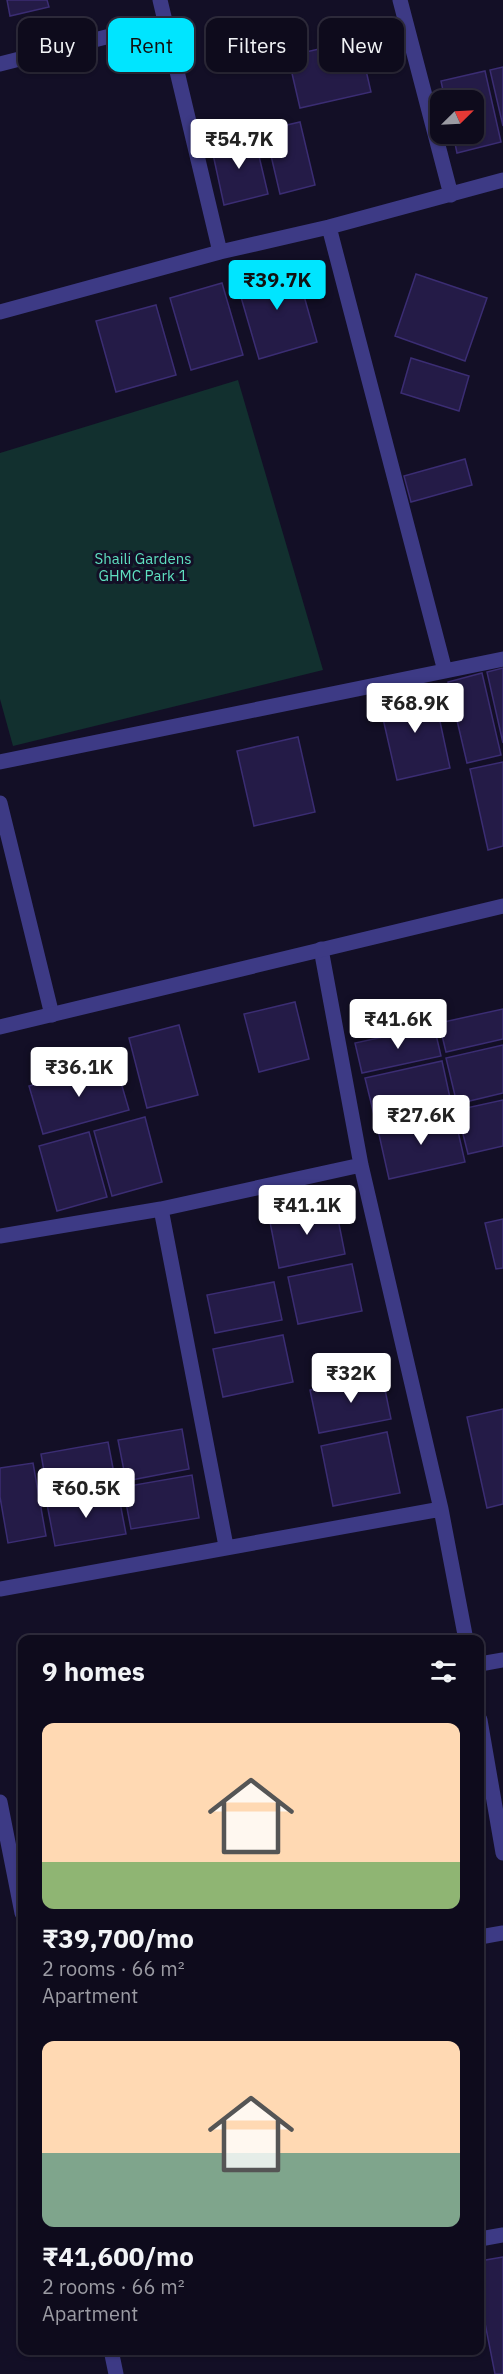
<!DOCTYPE html>
<meta charset="utf-8">
<style>
:root{--surface:#0e0b1c;--page:#171425;--text:#f1f3f6;--muted:#9b9ba3;--line:#2e2b3b;--accent:#00e5ff}
body{margin:0;font-family:"IBM Plex Sans",sans-serif;background:var(--page);color:var(--text);height:100vh;display:flex;flex-direction:column;font-size:22px;white-space:nowrap}
*{box-sizing:border-box;margin:0}
p{font-size:20px;color:var(--muted)}
.icon{flex:none;width:33px;height:33px;fill:none;stroke:currentColor;stroke-width:2;stroke-linecap:round;stroke-linejoin:round}
.map{position:relative;flex:1;overflow:hidden}
.side{position:absolute;left:18px;top:1635px;width:466px;height:720px;display:flex;flex-direction:column;background:var(--surface);border-radius:12px;box-shadow:0 2px 4px #0004,0 0 0 2px var(--line)}
.side>*{flex:none}
.hud{position:absolute;left:18px;top:18px;width:468px;height:54px;display:flex;gap:12px}
.needle{width:39px;rotate:66deg}
.controls{position:absolute;left:430px;top:90px;display:grid;gap:12px}
.controls a{display:grid;place-items:center;width:54px;height:54px;border-radius:12px;background:var(--surface);box-shadow:0 2px 4px #0004,0 0 0 2px var(--line);font-size:30px}
.price{position:absolute;translate:-50% -51px;padding:0 14px;border-radius:6px;background:#fff;color:#222;font-size:20px;line-height:39px;filter:drop-shadow(0 2px 3px #0008)}
.price::after{content:'';position:absolute;left:50%;top:36px;width:18px;height:14px;margin-left:-9px;background:inherit;clip-path:polygon(0 0,100% 0,50% 100%)}
.price.current{background:var(--accent);color:#111}
ul{padding:0;list-style:none}
li{display:grid;align-content:center;gap:12px;height:318px;padding:0 24px}
li span{display:grid;place-items:center;height:186px;border-radius:12px;color:#555}
li>.icon{margin-inline-start:auto}
span .icon{width:108px;height:108px;fill:#fffc;stroke-width:1}
li b{font-size:26px}
h2{display:flex;justify-content:space-between;align-items:center;height:72px;padding:0 24px;font-size:26px}
.chip{padding:0 21px;border-radius:12px;background:var(--surface);box-shadow:0 2px 4px #0004,0 0 0 2px var(--line);font-size:21px;line-height:54px}
.chip.current{background:var(--accent);color:#111}
.map>svg:first-child{display:block}
.green{fill:#12302f}
.building{fill:#241b47;stroke:#3b2d73;stroke-width:1.5}
.lines{fill:none;stroke-linecap:round;stroke-linejoin:round}
.minor{stroke:#3d3a85;stroke-width:15}
.tertiary{stroke:#3d3a85;stroke-width:15}
.labels{text-anchor:middle;dominant-baseline:central;stroke-width:6;stroke-linejoin:round;paint-order:stroke}
.park-label{font-size:15px;fill:#5fe0c0;stroke:#130f26}
</style>
<div class="map">
<svg width="503" height="2374" viewBox="0 0 503 2374">
<rect width="100%" height="100%" fill="#130f26"/>
<path class="green" d="M238,380l85,290 -310,76 -13,-47v-246z"/>
<path class="building" d="M7,0h40l2,7 -39,9z
M359,40l12,52 -71,16 -12,-52z
M503,67v59l-13,-56z
M485,71l16,71 -44,11 -4,-19h21v-34h-29l-4,-19z
M300,122l15,63 -35,9 -15,-64z
M254,135l14,59 -44,11 -13,-60z
M295,264l22,78 -58,17 -23,-79z
M416,274l71,24 -22,63 -70,-25z
M222,283l21,72 -52,15 -21,-72z
M156,305l20,70 -60,17 -20,-71z
M411,358l58,18 -10,35 -58,-18z
M465,459l7,26 -61,17 -7,-26z
M503,668v75l-16,-71z
M482,673l19,82 -34,8 -19,-81z
M433,689l17,79 -53,12 -18,-79z
M298,737l17,75 -61,14 -17,-75z
M503,762v84l-15,4 -18,-81z
M295,1002l14,57 -50,13 -15,-58z
M503,1009v30l-57,13 -7,-29z
M179,1025l19,70 -51,13 -18,-70z
M434,1026l7,30 -79,17 -7,-30z
M503,1045v48l-46,11 -11,-46z
M442,1061l10,46 -76,16 -11,-45z
M115,1062l14,48 -86,24 -14,-48z
M503,1100v46l-35,8 -11,-44z
M454,1114l11,48 -76,17 -11,-49z
M145,1117l17,65 -50,14 -18,-65z
M89,1132l18,65 -50,14 -18,-65z
M335,1204l10,50 -66,14 -10,-51z
M503,1219v49l-7,1 -11,-46z
M352,1264l10,47 -64,13 -10,-47z
M274,1282l8,38 -67,13 -8,-38z
M283,1335l10,47 -70,15 -10,-48z
M382,1375l9,44 -72,14 -9,-43z
M503,1409v95l-16,4 -20,-91z
M182,1429l7,40 -63,12 -8,-41z
M387,1432l13,61 -67,13 -12,-60z
M108,1442l9,47 -68,11 -8,-46z
M33,1463l13,73 -38,7 -8,-46v-29z
M192,1475l7,43 -68,11 -8,-42z
M118,1492l8,42 -71,12 -8,-42z
M503,2257v117h-8l-15,-76v-37z"/>
<g class="lines">
<path class="minor" d="M160,0l60,252
M400,0l51,195
M0,64l165,-42
M329,227l116,444
M0,312l220,-60 109,-25 174,-47
M0,762l503,-103
M0,803l52,212
M321,949l40,216 80,344 25,131
M161,1209l65,337
M0,1236l161,-27 200,-44
M0,1589l441,-80
M480,1664l23,-4
M480,1720l23,133
M0,1802l22,111
M480,1937l23,-4
M480,2239l23,-4
M111,2350l5,24"/>
<path class="tertiary" d="M0,1027l503,-121"/>
</g>
<g class="labels">
<g class="park-label">
<text x="143" y="558">Shaili Gardens<tspan x="143" dy="17">GHMC Park 1</tspan></text>
</g>
</g>
</svg>
<div class="controls">
<a><svg class="needle" viewBox="-14 -14 28 28"><path d="M0-13l5 13h-10z" fill="#e53935"/><path d="M0 13l5-13h-10z" fill="#9b9ba3"/></svg></a>
</div>
<b class="price" style="left:239px;top:170px">₹54.7K</b>
<b class="price current" style="left:277px;top:311px">₹39.7K</b>
<b class="price" style="left:415px;top:734px">₹68.9K</b>
<b class="price" style="left:398px;top:1050px">₹41.6K</b>
<b class="price" style="left:79px;top:1098px">₹36.1K</b>
<b class="price" style="left:421px;top:1146px">₹27.6K</b>
<b class="price" style="left:307px;top:1236px">₹41.1K</b>
<b class="price" style="left:351px;top:1404px">₹32K</b>
<b class="price" style="left:86px;top:1519px">₹60.5K</b>
<div class="hud">
<a class="chip">Buy</a>
<a class="chip current">Rent</a>
<a class="chip">Filters</a>
<a class="chip">New</a>
</div>
<section class="side">
<h2>9 homes<svg class="icon" aria-label="filters" viewBox="0 0 24 24"><path d="M4 7h16M4 17h16"/><circle cx="9" cy="7" r="2"/><circle cx="15" cy="17" r="2"/></svg></h2>
<ul>
<li><span style="background:linear-gradient(#ffd9b3 75%,#8fb573 0)"><svg class="icon" aria-label="home" viewBox="0 0 24 24"><path d="M3 11l9-7 9 7M6 9v11h12V9"/></svg></span><div><b>₹39,700/mo</b><p>2 rooms · 66 m²</p><p>Apartment</p></div></li>
<li><span style="background:linear-gradient(#ffd9b3 60%,#7fa58c 0)"><svg class="icon" aria-label="home" viewBox="0 0 24 24"><path d="M3 11l9-7 9 7M6 9v11h12V9"/></svg></span><div><b>₹41,600/mo</b><p>2 rooms · 66 m²</p><p>Apartment</p></div></li>
</ul>
</section>
</div>
